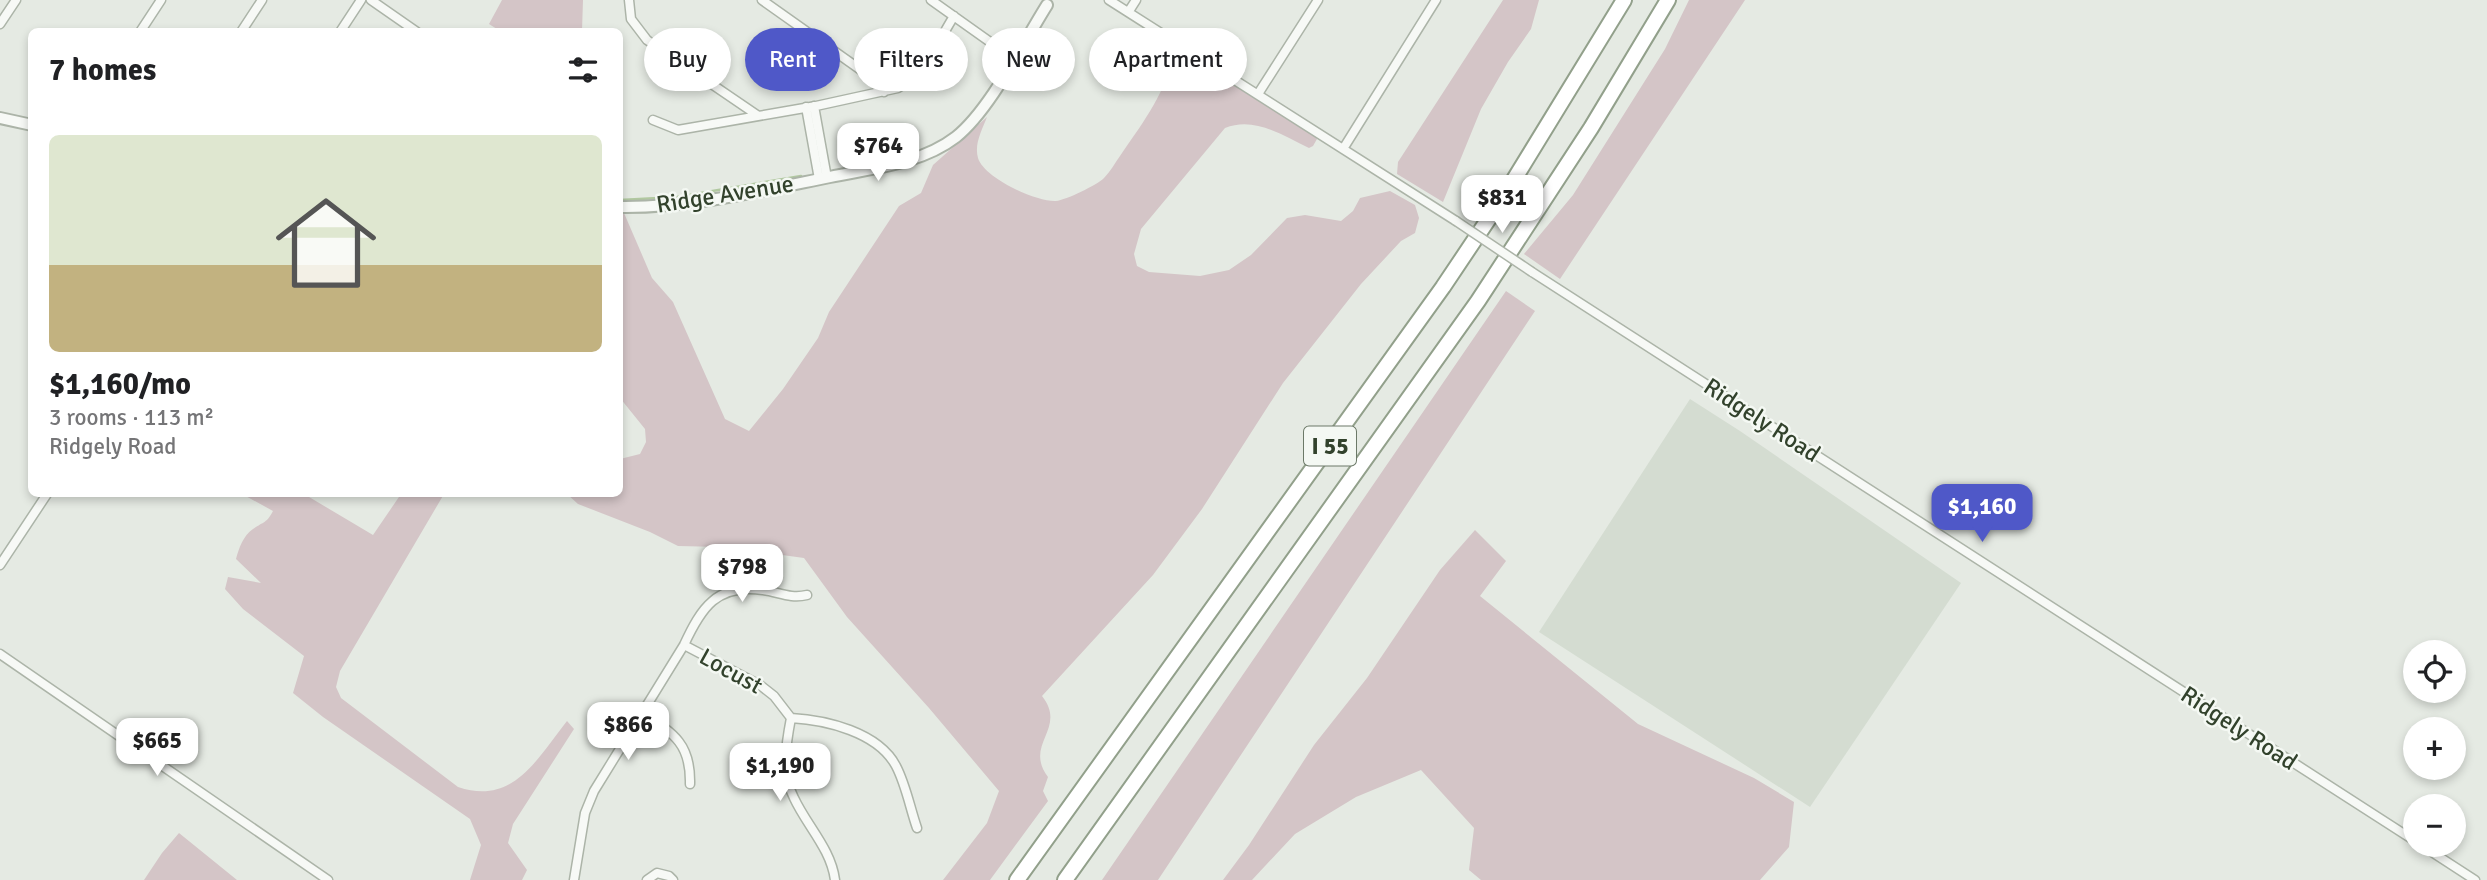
<!DOCTYPE html>
<meta charset="utf-8">
<style>
:root{--surface:#fff;--page:#f2f2f2;--text:#202124;--muted:#757577;--accent:#4f58c8}
body{margin:0;font-family:Signika,sans-serif;background:var(--page);color:var(--text);height:100vh;display:flex;flex-direction:column;font-size:26px;white-space:nowrap}
*{box-sizing:border-box;margin:0}
p{font-size:23px;color:var(--muted)}
.icon{flex:none;width:38px;height:38px;fill:none;stroke:currentColor;stroke-width:2;stroke-linecap:round;stroke-linejoin:round}
.map{position:relative;flex:1;overflow:hidden}
.side{position:absolute;left:28px;top:28px;width:595px;height:469px;display:flex;flex-direction:column;background:var(--surface);border-radius:10px;box-shadow:0 4px 10px #0003}
.side>*{flex:none}
.guide{position:absolute;left:644px;top:28px;width:665px;height:63px;display:flex;gap:14px}
.tools{position:absolute;left:2403px;top:640px;display:grid;gap:14px}
.tools a{display:grid;place-items:center;width:63px;height:63px;border-radius:50%;background:var(--surface);box-shadow:0 4px 10px #0003;font-size:35px}
.price{position:absolute;translate:-50% -60px;padding:0 16px;border-radius:14px;background:#fff;color:#222;font-size:23px;line-height:46px;filter:drop-shadow(0 2px 4px #0008)}
.price::after{content:'';position:absolute;left:50%;top:42px;width:21px;height:16px;margin-left:-10px;background:inherit;clip-path:polygon(0 0,100% 0,50% 100%)}
.price.on{background:var(--accent);color:#fff}
ul{padding:0;list-style:none}
li{display:grid;align-content:center;gap:14px;height:371px;padding:0 21px}
li span{display:grid;place-items:center;height:217px;border-radius:10px;color:#555}
li>.icon{margin-inline-start:auto}
span .icon{width:126px;height:126px;fill:#fffc;stroke-width:1}
li b{font-size:30px}
h2{display:flex;justify-content:space-between;align-items:center;height:84px;padding:0 21px;font-size:30px}
.tag{padding:0 24px;border-radius:32px;background:var(--surface);box-shadow:0 4px 10px #0003;font-size:24px;line-height:63px}
.tag.on{background:var(--accent);color:#fff}
.map>svg:first-child{display:block}
.built{fill:#d4dcd1}
.green{fill:#d4c5c7}
.lines{fill:none;stroke-linecap:round;stroke-linejoin:round}
.stream{stroke:#b1c8a0;stroke-width:2.5}
.minor-casing{stroke:#acb4a8;stroke-width:11}
.tertiary-casing{stroke:#acb4a8;stroke-width:14}
.motorway-casing{stroke:#92a08b;stroke-width:18}
.minor{stroke:#f7f9f6;stroke-width:8}
.tertiary{stroke:#f7f9f6;stroke-width:10}
.motorway{stroke:#fff;stroke-width:14}
.minor-bridge-casing{stroke:#acb4a8;stroke-width:11;stroke-linecap:butt}
.minor-bridge{stroke:#f7f9f6;stroke-width:8}
.labels{text-anchor:middle;dominant-baseline:central;stroke-width:5;stroke-linejoin:round;paint-order:stroke}
.shield{fill:#f4f8f3;stroke:#6c7968;stroke-width:2}
.shield-label{font-size:23px;font-weight:bold;fill:#32422c}
.street-label{font-size:24px;fill:#32422c;stroke:#f4f8f3}
</style>
<div class="map">
<svg width="2487" height="880" viewBox="0 0 2487 880">
<rect width="100%" height="100%" fill="#e5eae3"/>
<path class="built" d="M1690,399l50,32 221,152 -151,224 -271,-175z"/>
<path class="green" d="M502,0h81l-1,31h-82l-11,-7z
M1503,0h36l-8,29 -23,33 -27,47 -38,93 -46,-28 1,-12z
M1689,0h56l-185,279 -36,-25 49,-59 92,-146z
M1171,62h26l117,72 3,5 -4,7 -4,2c-27,-13 -55,-32 -84,-20l-84,101 -7,25 3,12 12,6 51,4 29,-6 22,-15 36,-37 18,-3 36,6 12,-10 7,-13 30,-7 25,14 4,13 -4,15 -14,8 -40,43 -78,99 -81,126 -49,66 -111,121c26,33 -19,48 6,81l-5,14 5,10 -58,79h-47l44,-57 12,-32 -70,-83 -82,-91 -43,-59 -82,-11 -44,-1 -28,-14 -72,-28 -11,-10h53v-35l20,-5 6,-12 -1,-13 -25,-31v-185h4l28,65 21,24 52,117 24,12 34,-42 35,-51 11,-26 70,-106 22,-13 12,-28 54,-48c-5,13 -13,27 -9,41 6,20 58,44 78,43 10,-1 41,-16 48,-23 6,-6 11,-15 16,-22 19,-28 44,-60 51,-94z
M1506,291l29,20 -377,569h-56z
M242,494h62l69,41 28,-41h43l-104,177 -4,16 5,11 117,89c55,19 79,-28 109,-66l7,8 -61,95 -5,19 19,27 -5,10h-52l11,-35 -11,-26 -147,-102 -30,-24 11,-37 -61,-47 -18,-20 3,-12 33,6 -25,-24c3,-11 7,-23 17,-30 10,-7 14,-6 20,-18z
M1475,530l31,31 -26,35 158,128 116,54 40,24 -5,45 -29,33h-279l-12,-10 5,-42 -53,-58 -65,27 -61,37 -43,46h-29l26,-35 65,-100 53,-67 73,-108z
M179,833l58,47h-93l18,-27z"/>
<g class="lines">
<path class="stream" d="M620,200l57,-3 124,-21"/>
<g class="minor-casing">
<path id="minor" d="M371,0l46,32
M629,0l2,19 16,21 110,75
M762,0l113,80 9,12
M931,0l83,59
M1109,0l347,221
M1129,11l7,-11
M0,24l16,-24
M140,32l21,-32
M241,32l21,-32
M340,32l21,-32
M1258,94l60,-94
M814,106l13,72
M806,107l13,72
M653,120l25,10 138,-24 82,-18c26,-14 41,-48 56,-72
M1343,149l93,-149
M1532,272l883,569
M0,565l47,-71
M684,645l76,40 14,11 17,22c35,2 87,14 105,48 10,19 14,42 21,62
M0,654l328,226
M642,713c31,20 49,30 48,71
M791,718c-5,26 -10,55 3,80 13,28 37,51 41,82
M2421,845l54,35
M574,880l11,-67 9,-22 90,-146c17,-37 33,-62 79,-55 16,2 27,9 44,5
M647,880l10,-7 12,3 4,4"/>
</g>
<g class="tertiary-casing">
<path id="tertiary" d="M0,118l32,7
M620,207c70,1 141,-16 210,-30 43,-9 91,-13 126,-40 34,-27 67,-94 91,-132"/>
</g>
<g class="motorway-casing">
<path id="motorway" d="M1017,880l426,-593 61,-91 120,-196
M1065,880l413,-579 113,-173 77,-128"/>
</g>
<use href="#minor" class="minor"/>
<use href="#tertiary" class="tertiary"/>
<use href="#motorway" class="motorway"/>
<g class="minor-bridge-casing">
<path id="minor-bridge" d="M1456,221l76,51"/>
</g>
<use href="#minor-bridge" class="minor-bridge"/>
</g>
<g class="labels">
<rect class="shield" x="1304" y="426.5" width="52" height="39" rx="5"/>
<g class="shield-label">
<text x="1330" y="446">I 55</text>
</g>
<g class="street-label">
<text transform="translate(725 194) rotate(-9)">Ridge Avenue</text>
<text transform="translate(1762 420) rotate(33)">Ridgely Road</text>
<text transform="translate(731 671) rotate(29)">Locust</text>
<text transform="translate(2239 728) rotate(33)">Ridgely Road</text>
</g>
</g>
</svg>
<div class="tools">
<a><svg class="icon" aria-label="locate" viewBox="0 0 24 24"><circle cx="12" cy="12" r="6"/><path d="M12 2v4M12 18v4M2 12h4M18 12h4"/></svg></a>
<a>+</a>
<a>−</a>
</div>
<b class="price" style="left:878px;top:183px">$764</b>
<b class="price" style="left:1502px;top:235px">$831</b>
<b class="price on" style="left:1982px;top:544px">$1,160</b>
<b class="price" style="left:742px;top:604px">$798</b>
<b class="price" style="left:628px;top:762px">$866</b>
<b class="price" style="left:157px;top:778px">$665</b>
<b class="price" style="left:780px;top:803px">$1,190</b>
<div class="guide">
<a class="tag">Buy</a>
<a class="tag on">Rent</a>
<a class="tag">Filters</a>
<a class="tag">New</a>
<a class="tag">Apartment</a>
</div>
<section class="side">
<h2>7 homes<svg class="icon" aria-label="filters" viewBox="0 0 24 24"><path d="M4 7h16M4 17h16"/><circle cx="9" cy="7" r="2"/><circle cx="15" cy="17" r="2"/></svg></h2>
<ul>
<li><span style="background:linear-gradient(#dfe7d0 60%,#c2b280 0)"><svg class="icon" aria-label="home" viewBox="0 0 24 24"><path d="M3 11l9-7 9 7M6 9v11h12V9"/></svg></span><div><b>$1,160/mo</b><p>3 rooms · 113 m²</p><p>Ridgely Road</p></div></li>
</ul>
</section>
</div>
